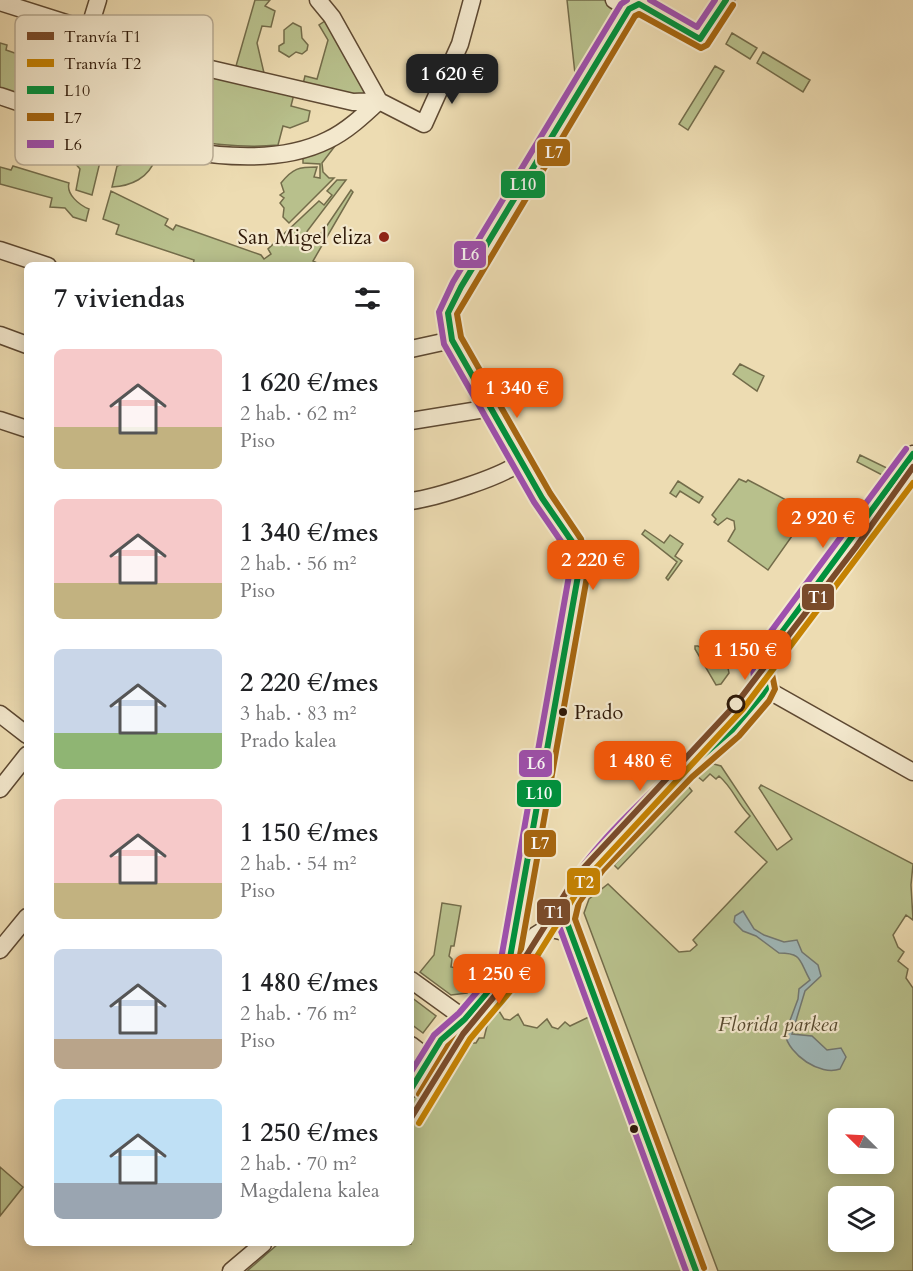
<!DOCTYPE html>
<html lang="es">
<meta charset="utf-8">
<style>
:root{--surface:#fff;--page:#f2f2f2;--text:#202124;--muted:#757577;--accent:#ea580c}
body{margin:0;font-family:Cardo,serif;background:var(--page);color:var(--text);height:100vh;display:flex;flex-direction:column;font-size:22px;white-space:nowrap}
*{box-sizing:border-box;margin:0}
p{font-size:20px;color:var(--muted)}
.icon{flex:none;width:33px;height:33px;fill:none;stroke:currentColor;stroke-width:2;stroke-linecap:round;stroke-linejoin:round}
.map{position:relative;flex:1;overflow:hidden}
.side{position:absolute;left:24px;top:262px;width:390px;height:984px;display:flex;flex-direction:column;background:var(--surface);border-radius:9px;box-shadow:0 3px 15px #0003}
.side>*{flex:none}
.needle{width:39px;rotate:294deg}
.buttons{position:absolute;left:828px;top:1108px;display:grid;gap:12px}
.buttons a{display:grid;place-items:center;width:66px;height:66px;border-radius:9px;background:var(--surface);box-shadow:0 3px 15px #0003;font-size:30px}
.price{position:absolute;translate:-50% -51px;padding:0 14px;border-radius:12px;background:var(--accent);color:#fff;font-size:20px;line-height:39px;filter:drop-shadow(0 2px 3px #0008)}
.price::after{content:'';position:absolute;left:50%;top:36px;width:18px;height:14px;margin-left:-9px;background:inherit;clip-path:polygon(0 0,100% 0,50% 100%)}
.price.active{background:#222;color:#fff}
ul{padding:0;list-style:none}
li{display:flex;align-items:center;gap:18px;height:150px;padding:0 30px}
li span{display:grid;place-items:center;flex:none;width:168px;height:120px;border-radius:9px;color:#555}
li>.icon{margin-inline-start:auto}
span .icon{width:72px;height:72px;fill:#fffc;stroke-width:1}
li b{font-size:26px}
h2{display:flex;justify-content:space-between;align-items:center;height:72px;padding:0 30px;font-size:26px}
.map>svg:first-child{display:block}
.green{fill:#b8c08c;stroke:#736c4a;stroke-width:1.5;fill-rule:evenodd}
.water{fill:#9fb8b9;stroke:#727872;stroke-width:1.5}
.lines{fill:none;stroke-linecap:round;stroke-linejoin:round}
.minor-casing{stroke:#5e4932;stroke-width:19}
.minor{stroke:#f3e8cd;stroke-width:16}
.bus-1-casing{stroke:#f3e8cd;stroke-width:10}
.bus-2-casing{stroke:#f3e8cd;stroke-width:10}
.bus-3-casing{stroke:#f3e8cd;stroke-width:10}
.bus-1{stroke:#00913d;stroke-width:6}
.bus-2{stroke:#a66610;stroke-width:6}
.bus-3{stroke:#9e50ae;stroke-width:6}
.tram-1-casing{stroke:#f3e8cd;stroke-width:10}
.tram-2-casing{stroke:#f3e8cd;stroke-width:10}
.tram-1{stroke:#7a4b2a;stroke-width:6}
.tram-2{stroke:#c58202;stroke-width:6}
.poi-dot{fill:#8f2418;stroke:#f3e8cd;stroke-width:2}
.stop-dot{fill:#f3e8cd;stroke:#2e1807;stroke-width:3}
.bus-dot{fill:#2e1807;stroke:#f3e8cd;stroke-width:2}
.labels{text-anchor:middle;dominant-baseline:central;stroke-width:4.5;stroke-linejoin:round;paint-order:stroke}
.bus-label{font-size:20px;fill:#2e1807;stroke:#f3e8cd;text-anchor:start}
.poi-label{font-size:21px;fill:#2e1807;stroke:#f3e8cd;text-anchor:end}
.park-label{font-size:21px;font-style:italic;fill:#574a2f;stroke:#f3e8cd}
.key{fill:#f3e8cd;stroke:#b8aa92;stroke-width:1.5}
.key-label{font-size:16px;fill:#2e1807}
.line-badge{stroke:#f3e8cd;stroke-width:2}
.badge-label{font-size:16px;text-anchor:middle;font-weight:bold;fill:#fff}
</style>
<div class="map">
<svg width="913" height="1271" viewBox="0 0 913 1271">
<rect width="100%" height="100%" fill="#eddcb2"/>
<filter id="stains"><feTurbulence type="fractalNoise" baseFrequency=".00333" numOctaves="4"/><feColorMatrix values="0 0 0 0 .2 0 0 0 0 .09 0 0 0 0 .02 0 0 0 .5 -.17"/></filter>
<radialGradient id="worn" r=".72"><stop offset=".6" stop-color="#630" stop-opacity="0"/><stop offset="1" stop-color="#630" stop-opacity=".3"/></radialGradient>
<path class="green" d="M255,0h15l-5,6 10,5 -4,16 -9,-1 -5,17 7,30 -28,-7z
M567,0h38l16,10 -45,73z
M325,21l44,69 -8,9 -58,-15 2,-8 12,3 11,-39 -9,-15z
M293,23l8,4 1,11 6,7 -1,5 -5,4 -6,-2 -7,5 -10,-6v-5l5,-3v-13z
M732,33l25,15 -7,11 -24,-15z
M0,43l7,2 -1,5 66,23 -11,35 -61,-19z
M763,52l47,28 -7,12 -46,-29z
M182,65l112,29 -3,12 19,5 -2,10 -18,7 -7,-2 -5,19c-41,4 -78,-3 -118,-10l4,-16 4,1 12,-38 -4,-2z
M715,66l9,5 -36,59 -9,-6z
M82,132l9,3 1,15 8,12 -8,33 -16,-5 4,-21 -6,-7z
M335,146l-13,17 1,9 6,6h5l-45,45 -6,-6 1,-9 -4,-5 4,-5 -4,-3 4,-3 -3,-9c12,-15 18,-16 36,-16l-3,10 6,1v-14l-17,-1v-6z
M137,153l18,6c-6,19 -24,27 -43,28l5,-21 14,-5z
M13,166l56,17c-3,11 10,22 20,26l-3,12 -13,-4 -8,-9 -15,-1 2,-9 -52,-14v-17l11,3z
M337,180h9l-44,58 10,5 12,-13 27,-40 2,2 -40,69 8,4h-128l1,-5 -78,-26 3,-9 -16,-6 8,-28 57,28 -3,6 8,5 3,-5 85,30 3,4 7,-5 -3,-5 51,-48 5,4 8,-10 -5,-4z
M740,364l24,12 -7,15 -24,-17z
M860,455l31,15 -5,7 -29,-15z
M739,479l7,3 2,-2 61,32 -41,58 -40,-29 7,-12 -1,-8 -7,-3 -9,7 -4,-3 2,-3 -4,-4z
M678,481l25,16 -4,6 -19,-12 -4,6 -6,-4z
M645,530l19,13 6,-8 13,9 -8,12 7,5 -14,19 -2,-2 11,-16 -35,-28z
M698,646l30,22 1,5 -8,11 -5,1 -21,-36v-3z
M710,763l11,3 56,84 15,-11 -33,-51 2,-3 152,79 -2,21 2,35 -7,-5 -13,20 5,12 6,5 -6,9 10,8 -2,9 7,10v283h-195l-134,-358 5,-14 19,-15 71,68 11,-1 7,-6 -4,-5 74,-78 -32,-30 15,-16c-14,-14 -16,-27 -31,-40l-3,3 -6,-5 -7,7 -6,-5zM838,1119h46v45h-46zM838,1197h46v45h-46z
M688,786l4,5 -74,78 -4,-4z
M442,903l19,3 -7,40h-3l-2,10 3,3 -1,8 15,3v4l7,1v-3l17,2 -23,19 -16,2 -31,-23 14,-17z
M411,997l25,19 -13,17 -12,-9z
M499,1011l5,8 6,1 8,-6 6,11 13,3 10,-9 5,8 6,2 7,-7 5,4 25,-12 89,257h-437l31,-27h133v-146l11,-18 19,11 30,-48h5l3,-5h5l5,-20z
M0,1167l23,20 -23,29z"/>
<path class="water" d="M743,911l11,18 10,6 20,7 13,-2 5,12 16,13 3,11 -16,15 -13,43 20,2 15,14 14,-2 5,9 -6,12c-20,7 -51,-14 -55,-35l13,-35 1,-10 11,-9c-11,-19 -7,-27 -31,-27l-23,-17 -13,-5 -9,-9 1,-6z"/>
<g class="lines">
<g class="minor-casing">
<path id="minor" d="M318,0l14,17 47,84
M614,0l15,9
M0,2l211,67 142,33 26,-1 45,23 36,-80 12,-44
M629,9l10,-5 61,35 26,-39
M0,96c89,30 238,89 328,44 19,-9 36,-25 51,-39
M62,117l36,-117
M0,250l48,16
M0,335l27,10
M411,349l41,-9
M0,420l27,9
M411,421l80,-13
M411,501c23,-3 95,-25 110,-40
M766,689l-6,-27 153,-208
M766,689l147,83
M0,714l27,21
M0,789l27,-34
M0,950l27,-33
M508,969l53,-288 17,-100v-25l-5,-13 -31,-45 -90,-158 -4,-27 13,-26 168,-278
M411,980l54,39
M411,1045l18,14
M411,1089l30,-49 24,-21 71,-84 11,-7 22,5
M231,1271l32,-27
M696,1271l-130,-351 5,-22 25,-34 90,-94 46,-40 34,-41"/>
</g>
<use href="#minor" class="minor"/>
<g class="bus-1-casing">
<path id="bus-1" d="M411,1089l30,-49 24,-21 43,-50 71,-399 -6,-27 -31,-45 -90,-158 -4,-27 13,-26 168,-278 10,-5 61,35 26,-39
M696,1271l-130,-351 5,-22 25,-34 90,-94 46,-40 30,-35 4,-6 -6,-27 153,-208"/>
</g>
<g class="bus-2-casing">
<path id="bus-2" d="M419,1094l29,-48 24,-21 45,-53 71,-401 -7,-32 -31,-46 -89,-156 -4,-23 178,-298 4,-2 62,34 6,-3 26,-40
M704,1268l-129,-349 4,-17 24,-32 89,-93 47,-41 30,-35 6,-12 -5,-25 143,-195"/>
</g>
<g class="bus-3-casing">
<path id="bus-3" d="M650,0l47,27 18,-27
M411,1072l23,-37 25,-22 41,-48 70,-395 -5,-23 -31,-45 -90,-158 -5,-32 14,-30 168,-278 6,-4
M686,1271l-128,-348c-6,-52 129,-162 167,-199 11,-10 20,-23 30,-34l-3,-33 154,-208"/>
</g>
<use href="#bus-1" class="bus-1"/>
<use href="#bus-2" class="bus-2"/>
<use href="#bus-3" class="bus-3"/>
<g class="tram-1-casing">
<path id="tram-1" d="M411,1118l52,-84 58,-70 56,-89 159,-171 120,-157 57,-80"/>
</g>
<g class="tram-2-casing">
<path id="tram-2" d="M419,1123l51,-84 59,-70 55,-88 159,-172 170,-226"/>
</g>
<use href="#tram-1" class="tram-1"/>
<use href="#tram-2" class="tram-2"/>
</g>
<circle class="poi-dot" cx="384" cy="237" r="6"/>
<circle class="stop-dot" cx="736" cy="704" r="8"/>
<g class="bus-dot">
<circle cx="563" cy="712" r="5"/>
<circle cx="634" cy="1129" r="5"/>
</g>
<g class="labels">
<g class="bus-label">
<text x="574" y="712">Prado</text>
</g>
<g class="poi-label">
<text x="372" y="237">San Migel eliza</text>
</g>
<g class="park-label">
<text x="778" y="1024">Florida parkea</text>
</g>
</g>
<rect x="15" y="15" width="198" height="150" rx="9" class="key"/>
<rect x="27" y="32" width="27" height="8" fill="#7a4b2a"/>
<rect x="27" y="59" width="27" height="8" fill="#c58202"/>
<rect x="27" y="86" width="27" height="8" fill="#00913d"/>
<rect x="27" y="113" width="27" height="8" fill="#a66610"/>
<rect x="27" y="140" width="27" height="8" fill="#9e50ae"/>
<g class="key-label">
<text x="64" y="42">Tranvía T1</text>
<text x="64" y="69">Tranvía T2</text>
<text x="64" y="96">L10</text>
<text x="64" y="123">L7</text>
<text x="64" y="150">L6</text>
</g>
<g class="line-badge">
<rect x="536" y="138" width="35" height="29" rx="6" fill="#a66610"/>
<rect x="500" y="170" width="46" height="29" rx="6" fill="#00913d"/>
<rect x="453" y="240" width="34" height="29" rx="6" fill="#9e50ae"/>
<rect x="801" y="583" width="34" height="28" rx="6" fill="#7a4b2a"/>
<rect x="518" y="749" width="35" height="29" rx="6" fill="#9e50ae"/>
<rect x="516" y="779" width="46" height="29" rx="6" fill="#00913d"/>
<rect x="523" y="829" width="34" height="29" rx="6" fill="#a66610"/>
<rect x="566" y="867" width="35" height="29" rx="6" fill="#c58202"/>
<rect x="536" y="898" width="35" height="28" rx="6" fill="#7a4b2a"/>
</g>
<g class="badge-label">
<text x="554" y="158">L7</text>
<text x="523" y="190">L10</text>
<text x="470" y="260">L6</text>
<text x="818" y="603">T1</text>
<text x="536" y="769">L6</text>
<text x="539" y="799">L10</text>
<text x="540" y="849">L7</text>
<text x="584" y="888">T2</text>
<text x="554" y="918">T1</text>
</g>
<rect width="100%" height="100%" filter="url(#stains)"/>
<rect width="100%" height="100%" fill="url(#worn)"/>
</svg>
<div class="buttons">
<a><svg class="needle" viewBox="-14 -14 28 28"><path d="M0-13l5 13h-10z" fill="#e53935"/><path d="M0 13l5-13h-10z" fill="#757577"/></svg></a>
<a><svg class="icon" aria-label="layers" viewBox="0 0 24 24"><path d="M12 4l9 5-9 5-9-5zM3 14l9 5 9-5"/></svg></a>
</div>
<b class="price active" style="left:452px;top:105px">1 620 €</b>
<b class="price" style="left:517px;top:419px">1 340 €</b>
<b class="price" style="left:823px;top:549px">2 920 €</b>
<b class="price" style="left:593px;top:591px">2 220 €</b>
<b class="price" style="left:745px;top:681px">1 150 €</b>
<b class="price" style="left:640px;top:792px">1 480 €</b>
<b class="price" style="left:499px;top:1005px">1 250 €</b>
<section class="side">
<h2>7 viviendas<svg class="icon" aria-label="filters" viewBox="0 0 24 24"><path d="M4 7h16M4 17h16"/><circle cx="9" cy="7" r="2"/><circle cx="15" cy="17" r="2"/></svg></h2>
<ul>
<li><span style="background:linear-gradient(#f6c9c9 65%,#c2b280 0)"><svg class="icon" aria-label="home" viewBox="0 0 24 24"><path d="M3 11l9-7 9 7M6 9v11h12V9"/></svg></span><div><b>1 620 €/mes</b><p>2 hab. · 62 m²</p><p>Piso</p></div></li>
<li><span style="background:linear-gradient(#f6c9c9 70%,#c2b280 0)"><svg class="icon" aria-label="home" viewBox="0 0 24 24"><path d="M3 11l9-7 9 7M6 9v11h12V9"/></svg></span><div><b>1 340 €/mes</b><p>2 hab. · 56 m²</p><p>Piso</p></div></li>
<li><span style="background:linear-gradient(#c9d6e8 70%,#8fb573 0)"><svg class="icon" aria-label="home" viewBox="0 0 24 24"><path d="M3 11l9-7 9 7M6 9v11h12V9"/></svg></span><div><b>2 220 €/mes</b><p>3 hab. · 83 m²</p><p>Prado kalea</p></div></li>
<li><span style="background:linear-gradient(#f6c9c9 70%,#c2b280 0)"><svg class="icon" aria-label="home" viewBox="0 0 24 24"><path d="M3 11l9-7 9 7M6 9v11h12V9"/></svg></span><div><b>1 150 €/mes</b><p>2 hab. · 54 m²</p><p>Piso</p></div></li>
<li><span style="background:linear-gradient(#c9d6e8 75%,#b9a48a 0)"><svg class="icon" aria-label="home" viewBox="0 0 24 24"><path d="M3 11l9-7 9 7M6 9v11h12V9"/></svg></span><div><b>1 480 €/mes</b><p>2 hab. · 76 m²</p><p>Piso</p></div></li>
<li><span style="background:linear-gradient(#bfe0f5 70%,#9aa5b1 0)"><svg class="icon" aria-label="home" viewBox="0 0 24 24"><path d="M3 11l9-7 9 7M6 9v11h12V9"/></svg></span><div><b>1 250 €/mes</b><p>2 hab. · 70 m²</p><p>Magdalena kalea</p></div></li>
</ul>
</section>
</div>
